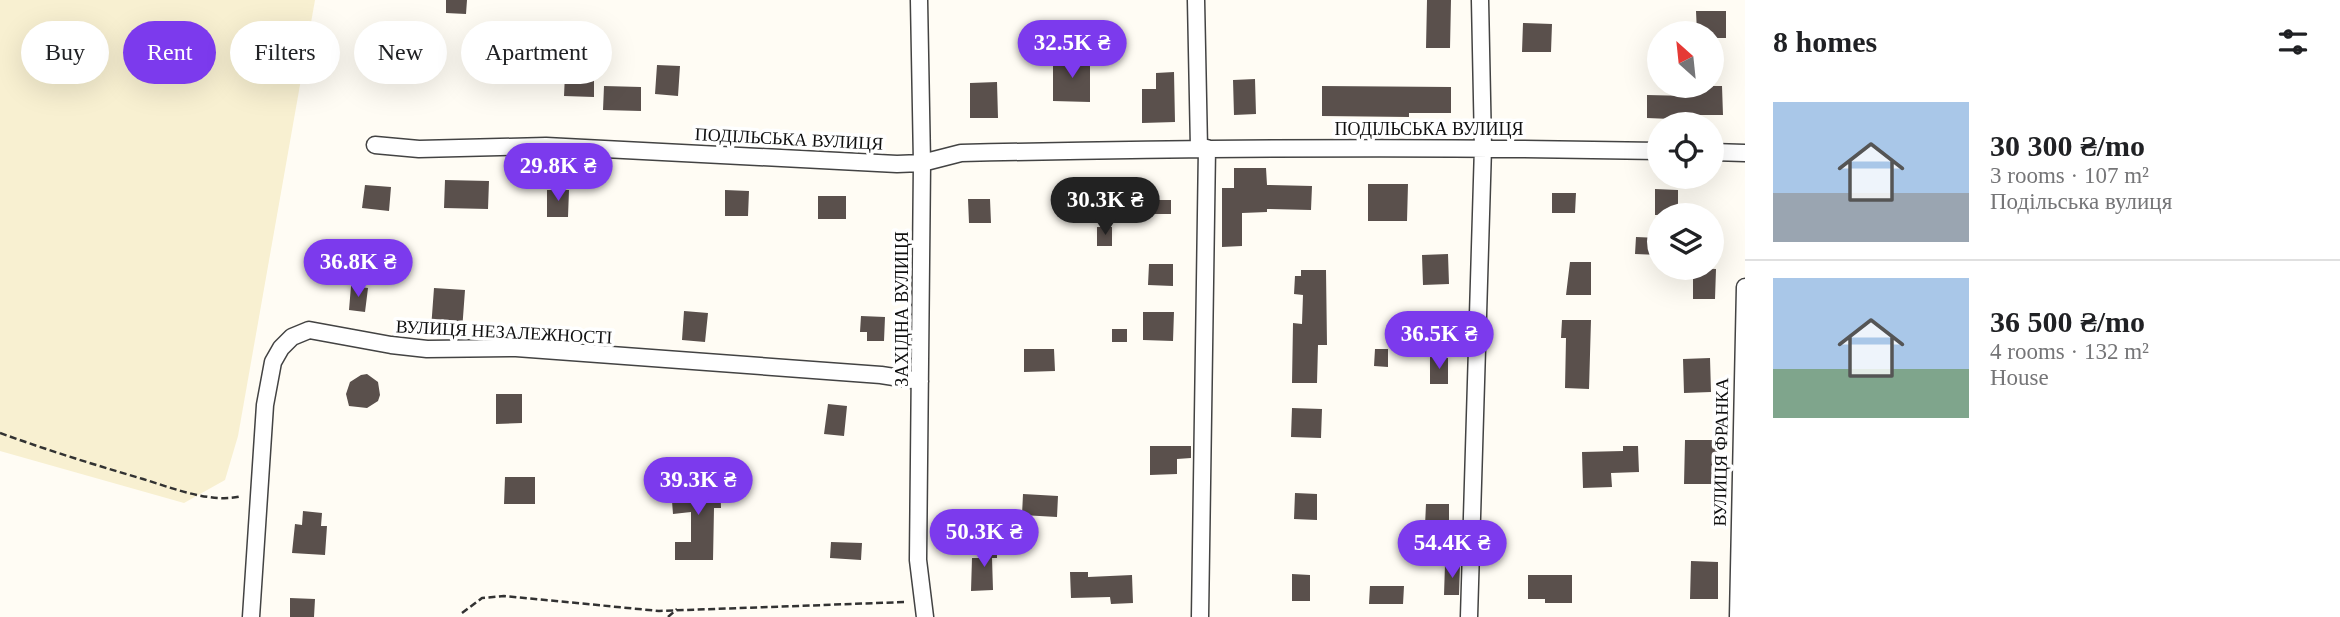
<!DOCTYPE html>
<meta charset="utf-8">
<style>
:root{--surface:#fff;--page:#f6f6f6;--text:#202124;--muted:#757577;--line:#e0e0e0;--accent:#7c3aed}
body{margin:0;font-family:Georgia,serif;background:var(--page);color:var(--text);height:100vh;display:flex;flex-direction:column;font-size:26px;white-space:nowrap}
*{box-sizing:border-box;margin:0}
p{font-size:23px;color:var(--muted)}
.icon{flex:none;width:38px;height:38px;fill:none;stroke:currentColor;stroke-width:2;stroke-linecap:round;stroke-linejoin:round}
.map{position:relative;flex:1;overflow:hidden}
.side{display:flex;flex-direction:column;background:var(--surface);width:595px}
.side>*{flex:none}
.banner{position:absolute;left:21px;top:21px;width:665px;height:63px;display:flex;gap:14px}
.needle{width:46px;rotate:333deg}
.buttons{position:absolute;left:1647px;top:21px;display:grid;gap:14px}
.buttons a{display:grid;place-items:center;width:77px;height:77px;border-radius:50%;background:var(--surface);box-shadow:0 7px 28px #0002;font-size:35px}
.price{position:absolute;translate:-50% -60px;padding:0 16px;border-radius:24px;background:var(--accent);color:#fff;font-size:23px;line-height:46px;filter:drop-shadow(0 2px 4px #0008)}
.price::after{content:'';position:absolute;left:50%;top:42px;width:21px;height:16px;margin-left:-10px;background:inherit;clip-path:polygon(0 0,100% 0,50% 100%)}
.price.current{background:#222;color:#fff}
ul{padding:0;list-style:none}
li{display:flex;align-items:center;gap:21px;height:175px;padding:0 28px}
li+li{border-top:2px solid var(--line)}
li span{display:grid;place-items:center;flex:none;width:196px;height:140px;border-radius:0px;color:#555}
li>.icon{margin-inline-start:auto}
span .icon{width:84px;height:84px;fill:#fffc;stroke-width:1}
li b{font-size:30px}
h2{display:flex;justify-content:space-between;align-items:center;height:84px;padding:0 28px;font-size:30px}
.chip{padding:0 24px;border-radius:32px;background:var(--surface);box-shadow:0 7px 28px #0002;font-size:24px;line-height:63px}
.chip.current{background:var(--accent);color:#fff}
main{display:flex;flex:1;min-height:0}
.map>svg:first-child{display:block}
.farmland{fill:#f8f0d1}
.building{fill:#5a504c}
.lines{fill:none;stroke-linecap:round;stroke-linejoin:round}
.minor-casing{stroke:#434343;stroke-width:19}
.path{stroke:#323232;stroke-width:2.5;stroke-dasharray:7 3.5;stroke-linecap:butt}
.minor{stroke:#fff;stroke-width:16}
.labels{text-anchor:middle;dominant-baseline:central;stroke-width:7;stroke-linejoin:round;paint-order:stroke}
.street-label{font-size:18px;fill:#101010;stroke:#fff}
</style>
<main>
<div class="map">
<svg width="1745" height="617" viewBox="0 0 1745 617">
<rect width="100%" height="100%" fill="#fffcf4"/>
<path class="farmland" d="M0,0h315l-77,436 -13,44 -41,23 -184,-52z"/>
<path class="building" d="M446,0h21l-1,14 -20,-1z
M1427,0h24l-1,48h-24z
M1696,11h30v27h-14v-5h-15z
M1523,23l29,1 -1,28h-29z
M510,49l23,1 -1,15 -23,-1z
M1064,56h16v7h10v39l-37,-1v-39h11z
M657,65l23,1 -2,30 -23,-2z
M1174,72l1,50 -33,1v-34h14v-16z
M565,74l29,1v22l-30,-1z
M1255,79l1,35 -22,1 -1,-35z
M997,82l1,36h-28v-35z
M604,86l37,1v24l-38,-1z
M1322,86l129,1v26h-42v4l-87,-1z
M1690,86h32l1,29h-52v4l-24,-1v-23l43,1z
M1234,168h32l1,17 45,1 -1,24 -44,-1v3l-25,1v33l-20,1v-59h12z
M445,180l44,1 -1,28 -44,-1z
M1135,183l1,17h35v14h-35v5h-28v-35z
M1368,184h40l-1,37h-39z
M365,185l26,2 -2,24 -27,-3z
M1655,189l23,1v25h-23z
M547,190h22l-1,27h-21z
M725,190l24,1 -1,25h-23z
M1552,193h24l-1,20h-23z
M818,196h28v23h-28z
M968,199h22l1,24h-22z
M1097,227h15v19h-15z
M1636,237l23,1v17l-24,-1z
M1448,254l1,30 -26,1 -1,-30z
M1570,262h21v33h-25z
M1149,264h24v22l-25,-1z
M1693,268l23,1 -1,30h-22z
M1301,270h25l1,75h-9l-1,38h-25l1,-60 9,1 1,-29 -9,-1 1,-18h6z
M351,286l17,2 -3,24 -16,-2z
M434,288l31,2 -3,41 -31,-2z
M684,311l24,2 -3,29 -23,-2z
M1143,312h31l-1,29 -30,-1z
M861,316l24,1 -1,24h-17v-9h-7z
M1562,320h29l-2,69 -24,-1 1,-50h-5z
M1112,329h15v13h-15z
M1024,349h30l1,22 -31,1z
M1375,349h13v18l-14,-1z
M1430,357l18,1v26h-18z
M1710,358l1,34 -27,1 -1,-34z
M367,374l11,8 2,13 -2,6 -11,7 -18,-2 -3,-12 4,-12 11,-7z
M496,394h26v29l-26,1z
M828,404l19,2 -3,30 -20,-2z
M1292,408l30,1 -1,29 -30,-1z
M1685,440h33l-1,44h-33z
M1150,446h41v12l-14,1v15l-27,1z
M1623,446h15l1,26 -28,1 1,14 -29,1 -1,-36 41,-1z
M720,476l1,32h-7l-1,52h-38v-18h16v-30l-18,2 -2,-26 30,-3v-8z
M505,477h30v27h-31z
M1295,493l22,1v26l-23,-1z
M1023,494l35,2 -1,21 -35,-2z
M1426,504h23v23l-24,-1z
M303,511l19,2 -1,13h6l-2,29 -33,-2 3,-29 7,1z
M831,542l31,1 -1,17 -31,-2z
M983,543h14v15h-5l1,32 -22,1 1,-33h11z
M1691,561l27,1v37h-28z
M1445,564l15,1 -1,30h-15z
M1070,572h18v5l44,-2 1,28 -22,1 -1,-7 -39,1z
M1292,574l18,1v26h-18z
M1528,575h44v28h-27v-4h-17z
M1370,586h34l-1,18h-34z
M290,598l25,1 -1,18h-24z"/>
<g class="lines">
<g class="minor-casing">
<path id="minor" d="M919,0l3,163 -4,397 7,57
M1196,0l3,148
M375,145l44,4 127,-3 351,18 25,-1 39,-10c233,-5 465,-7 698,-2
M1712,152l33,1
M251,617l14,-212 8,-43 8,-14 11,-11 17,-7 82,15 36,4 89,-1 365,27 39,6
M1200,617l7,-469
M1469,617l14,-470 -3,-147
M1738,617l7,-330"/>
</g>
<path class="path" d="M0,433c47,17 95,32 143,46 29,9 69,25 99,17
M462,613l20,-15 22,-2 155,15 247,-9
M668,617l9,-8"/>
<use href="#minor" class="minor"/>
</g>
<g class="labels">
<g class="street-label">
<text x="1429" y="129">ПОДІЛЬСЬКА ВУЛИЦЯ</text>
<text transform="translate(789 139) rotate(3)">ПОДІЛЬСЬКА ВУЛИЦЯ</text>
<text transform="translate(902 309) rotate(-90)">ЗАХІДНА ВУЛИЦЯ</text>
<text transform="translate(504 332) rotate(3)">ВУЛИЦЯ НЕЗАЛЕЖНОСТІ</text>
<text transform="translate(1721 452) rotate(-89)">ВУЛИЦЯ ФРАНКА</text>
</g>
</g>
</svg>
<div class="buttons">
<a><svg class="needle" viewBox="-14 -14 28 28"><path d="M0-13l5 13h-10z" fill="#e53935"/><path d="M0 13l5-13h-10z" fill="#757577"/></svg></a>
<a><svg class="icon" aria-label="locate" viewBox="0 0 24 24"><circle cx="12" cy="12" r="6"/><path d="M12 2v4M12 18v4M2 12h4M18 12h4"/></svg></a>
<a><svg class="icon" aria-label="layers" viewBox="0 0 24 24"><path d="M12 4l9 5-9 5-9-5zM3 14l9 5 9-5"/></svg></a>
</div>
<b class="price" style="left:1072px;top:80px">32.5K ₴</b>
<b class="price" style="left:558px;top:203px">29.8K ₴</b>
<b class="price current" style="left:1105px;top:237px">30.3K ₴</b>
<b class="price" style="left:358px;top:299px">36.8K ₴</b>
<b class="price" style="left:1439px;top:371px">36.5K ₴</b>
<b class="price" style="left:698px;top:517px">39.3K ₴</b>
<b class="price" style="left:984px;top:569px">50.3K ₴</b>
<b class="price" style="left:1452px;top:580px">54.4K ₴</b>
<div class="banner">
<a class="chip">Buy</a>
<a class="chip current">Rent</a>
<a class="chip">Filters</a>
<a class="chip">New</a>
<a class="chip">Apartment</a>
</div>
</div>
<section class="side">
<h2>8 homes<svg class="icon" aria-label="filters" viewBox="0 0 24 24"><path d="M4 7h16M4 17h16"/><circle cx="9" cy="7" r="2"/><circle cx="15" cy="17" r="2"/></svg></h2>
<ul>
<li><span style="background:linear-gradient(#a9c7e8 65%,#9aa5b1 0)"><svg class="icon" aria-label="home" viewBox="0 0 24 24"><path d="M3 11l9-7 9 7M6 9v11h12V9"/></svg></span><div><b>30 300 ₴/mo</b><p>3 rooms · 107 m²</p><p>Подільська вулиця</p></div></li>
<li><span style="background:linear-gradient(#a9c7e8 65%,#7fa58c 0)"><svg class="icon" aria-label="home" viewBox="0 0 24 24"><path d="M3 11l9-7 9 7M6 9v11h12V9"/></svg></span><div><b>36 500 ₴/mo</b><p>4 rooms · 132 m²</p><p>House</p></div></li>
</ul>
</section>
</main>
